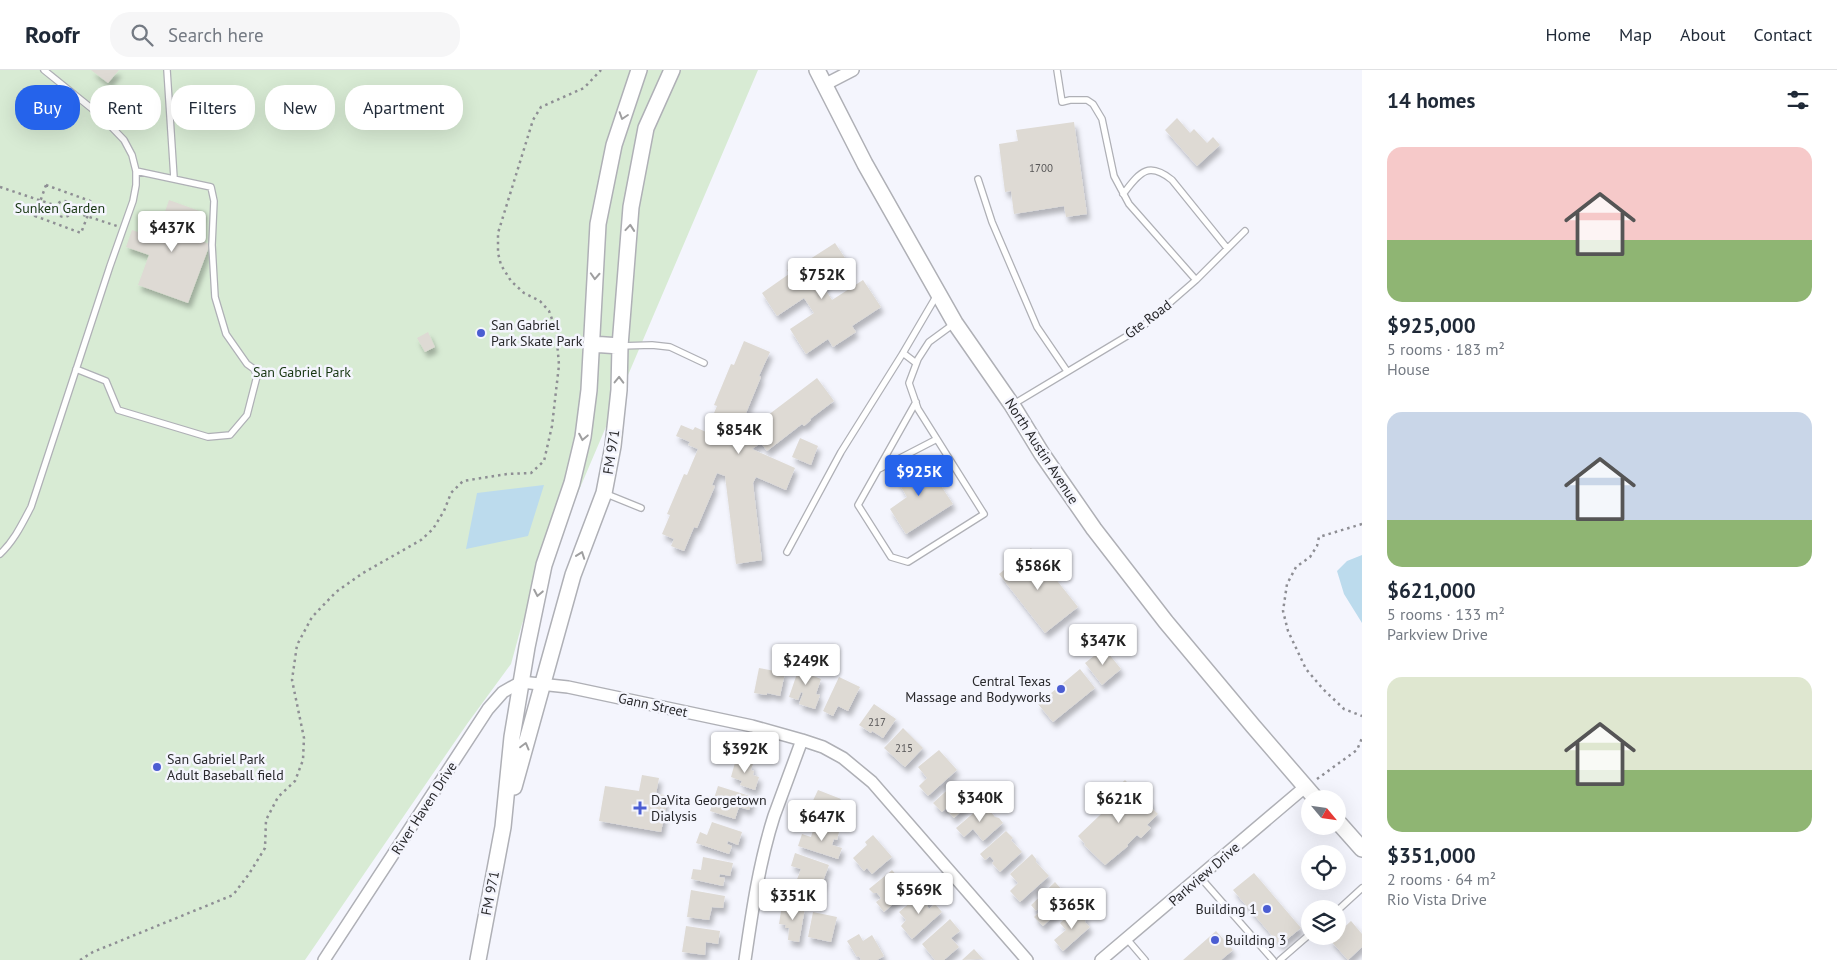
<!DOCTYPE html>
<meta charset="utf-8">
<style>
:root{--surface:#fff;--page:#f6f6f7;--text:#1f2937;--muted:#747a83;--line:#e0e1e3;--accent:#2563eb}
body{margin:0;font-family:"PT Sans",sans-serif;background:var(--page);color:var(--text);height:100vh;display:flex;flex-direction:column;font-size:19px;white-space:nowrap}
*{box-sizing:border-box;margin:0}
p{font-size:16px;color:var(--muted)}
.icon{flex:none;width:28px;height:28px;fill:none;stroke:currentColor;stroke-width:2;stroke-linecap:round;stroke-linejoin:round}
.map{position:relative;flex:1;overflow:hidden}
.panel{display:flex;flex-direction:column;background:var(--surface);width:475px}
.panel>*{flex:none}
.top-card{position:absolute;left:15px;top:15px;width:475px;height:45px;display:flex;gap:10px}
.needle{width:32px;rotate:119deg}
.fabs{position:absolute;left:1301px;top:720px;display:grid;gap:10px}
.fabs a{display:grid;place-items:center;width:45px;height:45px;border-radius:50%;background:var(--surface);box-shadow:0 5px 20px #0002;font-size:25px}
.price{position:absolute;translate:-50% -42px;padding:0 11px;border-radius:5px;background:#fff;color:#222;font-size:16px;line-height:32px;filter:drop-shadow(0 1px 2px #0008)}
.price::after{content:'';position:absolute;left:50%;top:30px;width:15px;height:11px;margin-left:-8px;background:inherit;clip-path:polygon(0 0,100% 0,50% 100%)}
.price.on{background:var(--accent);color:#fff}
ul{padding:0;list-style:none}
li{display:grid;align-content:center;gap:10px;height:265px;padding:0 25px}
li span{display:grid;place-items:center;height:155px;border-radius:15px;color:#555}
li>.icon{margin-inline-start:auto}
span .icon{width:90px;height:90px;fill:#fffc;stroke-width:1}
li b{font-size:21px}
h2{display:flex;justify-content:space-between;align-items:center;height:60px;padding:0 25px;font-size:21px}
.tag{padding:0 18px;border-radius:20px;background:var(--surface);box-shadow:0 5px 20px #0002;font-size:18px;line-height:45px}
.tag.on{background:var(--accent);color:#fff}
header{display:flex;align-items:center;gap:30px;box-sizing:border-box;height:70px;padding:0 25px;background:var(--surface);border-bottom:1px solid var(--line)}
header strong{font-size:24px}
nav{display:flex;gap:28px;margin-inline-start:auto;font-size:18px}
.search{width:350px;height:45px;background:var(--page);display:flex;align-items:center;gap:12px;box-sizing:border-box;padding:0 18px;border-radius:20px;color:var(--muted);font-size:19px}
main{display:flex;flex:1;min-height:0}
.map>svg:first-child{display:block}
.green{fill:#d8ebd4}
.water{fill:#bcdbed}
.building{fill:#dedad4;filter:url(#shadow)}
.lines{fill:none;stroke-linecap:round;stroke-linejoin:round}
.service-casing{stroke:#afb0b6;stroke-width:8}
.minor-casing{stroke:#afb0b6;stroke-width:14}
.secondary-casing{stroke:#afb0b6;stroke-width:18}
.path{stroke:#8e8e94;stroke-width:2.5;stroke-dasharray:2.5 4;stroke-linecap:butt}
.service{stroke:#fff;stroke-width:5.5}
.minor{stroke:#fff;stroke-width:11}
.secondary{stroke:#fff;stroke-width:15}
.oneway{stroke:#9f9fa0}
.poi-dot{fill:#4b5dd2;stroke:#f4f5fd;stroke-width:2}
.labels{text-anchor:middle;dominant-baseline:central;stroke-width:5;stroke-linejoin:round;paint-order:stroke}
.number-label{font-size:11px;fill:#565556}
.park-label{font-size:14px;fill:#173611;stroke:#f4f5fd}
.street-label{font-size:14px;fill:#29292c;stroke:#f4f5fd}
.poi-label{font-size:14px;fill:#29292c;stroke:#f4f5fd;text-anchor:start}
</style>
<header>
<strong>Roofr</strong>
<div class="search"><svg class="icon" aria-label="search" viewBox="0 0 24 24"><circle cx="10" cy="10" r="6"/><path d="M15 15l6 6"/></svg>Search here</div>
<nav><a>Home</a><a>Map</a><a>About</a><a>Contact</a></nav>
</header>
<main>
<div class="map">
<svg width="1362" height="890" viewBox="0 0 1362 890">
<defs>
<filter id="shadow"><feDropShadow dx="3" dy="5.5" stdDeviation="2.5" flood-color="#0004"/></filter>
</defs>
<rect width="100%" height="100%" fill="#f4f5fd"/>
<path class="green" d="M0,0h758l-236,554 -11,40 -44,60 -162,236h-305z"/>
<path class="water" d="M544,415l-16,51 -62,13 11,-56z
M1362,485v68l-18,-29 -7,-23 10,-10z"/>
<path class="building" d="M91,0h28l-11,13z
M1177,48l13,15 4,-4 13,14 6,-6 7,8 -23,21 -32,-36z
M1074,52l13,92 -21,3 -2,-11 -50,8 -3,-23 -6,1 -6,-48 19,-3 -2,-11z
M169,130l33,12 -10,26 18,6 -22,59 -50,-18 11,-30 -23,-8 6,-17 24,8z
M835,173l16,24 -28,19 9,14 31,-20 18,27 -29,19 4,6 -23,15 -5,-8 -22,15 -16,-25 24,-16 -10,-15 -27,18 -15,-23 27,-19 -2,-4 18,-12 2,3z
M428,262l7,15 -10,5 -8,-14z
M744,271l26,11 -11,24 2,1 -17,41 -3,-1 -6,13 8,4 74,-56 17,23 -24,18 1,1 -7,6 -2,-2 -35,27 -6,-8 -9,6 43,19 -9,22 -30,-13 -3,6 9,77 -26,4 -11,-88 -8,-3 -5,12 3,1 -18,42 -3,-1 -10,24 -13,-5 3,-7 -12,-5 8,-19 -3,-1 17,-40 3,1 11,-26 -10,-4 2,-3 -14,-6 5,-11 12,5 2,-3 11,5 11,-26 -3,-1 17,-41 3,1z
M800,368l18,8 -7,19 -19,-8z
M913,387l6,9 3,-3 11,16 2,-2 18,27 -47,30 -16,-25 17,-12 -10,-17 8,-5 -6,-9z
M1031,478l47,59 -33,26 -46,-59z
M1104,578l17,21 -19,16 -17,-22z
M802,589l10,3 -4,12 13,5 -5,15 4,1 -5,14 -16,-5 4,-11 -2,-1 -3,8 -9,-3z
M759,598l26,5 -5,23 -13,-3v2l-13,-2z
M1080,599l15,19 -42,34 -15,-18z
M839,607l21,10 -12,24 -10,-5 -5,10 -10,-5z
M874,634l22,15 -13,19 -11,-7 -1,2 -12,-8z
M903,658l20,20 -18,19 -21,-19z
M939,680l18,20 -29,26 -9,-10 8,-8 -9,-11z
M736,689l17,5 -2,6 3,1 -1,4 6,2 -4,13 -15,-5 2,-4 -11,-4z
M642,705l17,3 -3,16 10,1 -2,12 2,1 -5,24 -62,-11 6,-35 34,5z
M1125,710l15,15 1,-2 11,11 -2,2 8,8 -11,11 4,3 -10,10 -4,-3 -10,10 1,1 -23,19 -21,-20 1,-1 -7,-8 42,-40 -6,-6z
M957,711l9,10 6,-5 8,8 -26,24 -7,-7 5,-5 -1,-2 -9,8 -9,-9z
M718,716l35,11 -4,13 -10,-3 -4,12 -25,-8z
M818,720l23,9 -3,7 10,5 -6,13 -33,-15z
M984,734l11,13 4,1 4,5 -20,18 -10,-12 -9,8 -8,-9z
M712,752l30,10 -4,13 -10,-4 -1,3 5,2 -3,8 -33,-11 4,-11 7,3z
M815,754l24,8 -2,8 -3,-1 -2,6 10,3 -4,11 -40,-13 4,-12 9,3z
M1006,761l7,7 -2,2 11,12 -22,20 -8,-9 2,-2 -4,-5 -5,4 -5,-6z
M873,765l19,22 -20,17 -5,-6 -3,3 -11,-13 14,-13 -2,-3z
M795,783l34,12 -9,25 -24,-8 5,-13 -10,-3z
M1032,784l4,5v3l13,14 -29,26 -10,-11 8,-8 -8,-9z
M703,787l30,6 -3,13 -10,-2 -1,3 6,1 -2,8 -32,-7 2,-10 8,1z
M892,800l9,10 7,-7 9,10 -33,29 -8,-10 5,-4 -4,-5h-4l-4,-4z
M1254,803l47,55 -21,17 -47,-55z
M1055,812l8,9 -6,5 9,9 -23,21 -9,-9 8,-8 -2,-2 -4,4 -5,-6z
M691,820l34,6 -2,12 -11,-1 -3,13 -22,-3z
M924,821l8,10 -5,5 2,3 6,-5 7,8 -30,27 -11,-13 5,-6 -7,-8z
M782,835l23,3 -6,34 -11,-2 1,-12h-4l1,-3 -7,-1z
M1074,840l5,5 4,-1 3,3 -1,5 5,5 -27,24 -9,-11 12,-10 -6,-7z
M813,842l24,5 -6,25 -23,-5z
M950,849l10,12 -9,7 8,9 -15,13h-9l-13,-16z
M1351,851l11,13v13l-14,13 -18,-20 4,-4h4v-3z
M686,856l34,5 -2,13 -12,-2 -1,13 -23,-3z
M1216,861l17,19 -12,10h-38z
M859,864l4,7 9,-6 12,21 -7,4h-16l-2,-4 -2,1 -10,-16z
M974,879l9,10 -21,1z"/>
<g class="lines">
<g class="service-casing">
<path id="service" d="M167,0l7,108
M1057,0l5,32 8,-2h17l6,4 9,15 12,57 15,28 67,76
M978,109l14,43 45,105 30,44
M1123,124c16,-20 24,-34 49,-14l55,68
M620,276l32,-1 18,2 34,16
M903,283l13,10
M76,299l30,12 12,29 90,27 22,-2 17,-20 10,-39 -3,-7 -7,-5 -21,-30 -11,-37 -3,-52 2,-44 -3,-14 -75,-16
M916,332l-58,103 33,52 17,5 76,-48 -66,-105 -9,-26 9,-24 11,-17 26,-19
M1012,335l130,-78 54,-47 49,-49
M879,399l58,-30
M604,423l37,15
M787,482l54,-100 62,-99 34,-58
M0,484c14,-13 22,-30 31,-47l79,-241 23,-65 3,-16v-14l-4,-16 -8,-15 -23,-24 -57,-46
M1200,807l73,83
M1338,840l24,-22
M1127,869l18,21
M1280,890l30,-26"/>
</g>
<g class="minor-casing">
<path id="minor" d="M824,15l29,-15
M324,890l164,-251 15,-17 18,-10 47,5 184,39 50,14 21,7 20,11 29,24 155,178
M745,890c7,-48 14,-97 29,-144 9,-25 19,-51 28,-76
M1101,890l204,-173"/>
</g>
<g class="secondary-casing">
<path id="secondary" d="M817,0l48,94 90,159 57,82 30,49 52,75 72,93 87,104 63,73
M591,274l29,2
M514,717l59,-212 31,-82 9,-47 6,-56 1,-44 11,-139 15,-79 26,-58
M1338,752l24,27
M478,890l25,-133 9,-90 15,-90 17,-82 28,-82 11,-46 6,-47 9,-166 16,-79 25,-75"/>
</g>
<path class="path" d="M46,115l47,17 -12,31 -46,-17z
M0,117l57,19
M56 139a8 8 0 1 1 16 0a8 8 0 1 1-16 0Z
M71,141l46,15
M1362,454l-43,13 -2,9 -7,11 -14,10 -9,17 -4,27 5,20 18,38 17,20 21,20 18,7
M1317,709l40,-29 5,-12
M80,890l13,-8 140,-57 16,-21 16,-26 1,-28 12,-23 17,-16 8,-21 1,-22 -12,-58 5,-35 15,-28 24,-25 27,-19 58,-33 12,-11 11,-18 7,-18 12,-12 44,-7 24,-1 13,-12 8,-35 7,-61 -3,-35 -7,-19 -9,-10 -16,-8 -13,-12 -10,-16 -3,-12v-20l35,-113 8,-13 43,-19 17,-18"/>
<use href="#service" class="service"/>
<use href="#minor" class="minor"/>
<use href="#secondary" class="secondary"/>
</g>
<defs><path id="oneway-chevron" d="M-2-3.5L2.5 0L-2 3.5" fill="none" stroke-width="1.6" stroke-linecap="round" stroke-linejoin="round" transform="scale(1.25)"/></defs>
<g class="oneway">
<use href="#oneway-chevron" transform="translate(623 46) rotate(108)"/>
<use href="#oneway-chevron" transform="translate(630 158) rotate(-85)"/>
<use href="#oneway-chevron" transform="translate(595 206) rotate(93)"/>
<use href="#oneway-chevron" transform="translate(619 310) rotate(-89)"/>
<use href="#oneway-chevron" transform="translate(583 367) rotate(101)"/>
<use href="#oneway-chevron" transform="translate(581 485) rotate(-70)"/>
<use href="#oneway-chevron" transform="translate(538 523) rotate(101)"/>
<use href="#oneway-chevron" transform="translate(525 676) rotate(-75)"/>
</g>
<g class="poi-dot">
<circle cx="481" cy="263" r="5"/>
<circle cx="1061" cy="619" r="5"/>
<circle cx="157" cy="697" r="5"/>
<path d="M637.5 730.5h5v5h5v5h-5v5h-5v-5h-5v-5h5z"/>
<circle cx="1267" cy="839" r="5"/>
<circle cx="1215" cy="870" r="5"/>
</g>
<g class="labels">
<g class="number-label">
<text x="1041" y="98">1700</text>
<text x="877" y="652">217</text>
<text x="904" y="678">215</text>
</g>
<g class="park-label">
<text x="60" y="138">Sunken Garden</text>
<text x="302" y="302">San Gabriel Park</text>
</g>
<g class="street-label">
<text transform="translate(1148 249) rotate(-37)">Gte Road</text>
<text transform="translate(1042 381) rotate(57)">North Austin Avenue</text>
<text transform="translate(611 382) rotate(-81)">FM 971</text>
<text transform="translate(653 635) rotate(12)">Gann Street</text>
<text transform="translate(424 738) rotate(-57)">River Haven Drive</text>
<text transform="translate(1204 804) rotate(-41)">Parkview Drive</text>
<text transform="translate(490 823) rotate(-79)">FM 971</text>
</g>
<g class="poi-label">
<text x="491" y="255">San Gabriel<tspan x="491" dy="16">Park Skate Park</tspan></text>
<text x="1051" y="611" text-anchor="end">Central Texas<tspan x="1051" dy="16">Massage and Bodyworks</tspan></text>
<text x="167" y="689">San Gabriel Park<tspan x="167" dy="16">Adult Baseball field</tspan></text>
<text x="651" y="730">DaVita Georgetown<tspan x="651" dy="16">Dialysis</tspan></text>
<text x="1257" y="839" text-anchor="end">Building 1</text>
<text x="1225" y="870">Building 3</text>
</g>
</g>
</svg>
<div class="fabs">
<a><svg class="needle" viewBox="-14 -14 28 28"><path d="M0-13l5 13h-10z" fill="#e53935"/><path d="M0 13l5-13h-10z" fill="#747a83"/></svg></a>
<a><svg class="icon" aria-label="locate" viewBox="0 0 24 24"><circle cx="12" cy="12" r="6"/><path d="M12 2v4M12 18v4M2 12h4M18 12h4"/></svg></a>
<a><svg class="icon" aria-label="layers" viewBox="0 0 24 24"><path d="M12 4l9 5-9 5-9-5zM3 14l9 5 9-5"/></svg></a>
</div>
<b class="price" style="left:172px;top:183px">$437K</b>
<b class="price" style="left:822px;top:230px">$752K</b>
<b class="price" style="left:739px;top:385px">$854K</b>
<b class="price on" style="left:919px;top:427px">$925K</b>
<b class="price" style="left:1038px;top:521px">$586K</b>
<b class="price" style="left:1103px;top:596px">$347K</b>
<b class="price" style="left:806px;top:616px">$249K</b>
<b class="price" style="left:745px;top:704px">$392K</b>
<b class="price" style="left:980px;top:753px">$340K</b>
<b class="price" style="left:1119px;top:754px">$621K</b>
<b class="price" style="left:822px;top:772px">$647K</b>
<b class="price" style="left:919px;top:845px">$569K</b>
<b class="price" style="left:793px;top:851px">$351K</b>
<b class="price" style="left:1072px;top:860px">$365K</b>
<div class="top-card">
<a class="tag on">Buy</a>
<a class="tag">Rent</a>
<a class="tag">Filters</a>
<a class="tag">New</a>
<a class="tag">Apartment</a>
</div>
</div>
<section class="panel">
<h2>14 homes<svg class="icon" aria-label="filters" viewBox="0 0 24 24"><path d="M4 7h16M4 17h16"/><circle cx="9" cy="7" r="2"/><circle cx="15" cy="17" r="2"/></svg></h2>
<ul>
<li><span style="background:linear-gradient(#f6c9c9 60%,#8fb573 0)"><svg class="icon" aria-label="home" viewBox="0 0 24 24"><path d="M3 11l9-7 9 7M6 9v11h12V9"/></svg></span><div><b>$925,000</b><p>5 rooms · 183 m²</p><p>House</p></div></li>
<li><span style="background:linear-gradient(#c9d6e8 70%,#8fb573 0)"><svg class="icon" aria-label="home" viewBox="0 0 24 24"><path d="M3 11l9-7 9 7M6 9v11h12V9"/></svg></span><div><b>$621,000</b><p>5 rooms · 133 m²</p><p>Parkview Drive</p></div></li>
<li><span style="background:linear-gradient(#dfe7d0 60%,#8fb573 0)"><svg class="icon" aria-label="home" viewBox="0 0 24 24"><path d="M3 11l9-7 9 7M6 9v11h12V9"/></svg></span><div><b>$351,000</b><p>2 rooms · 64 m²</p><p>Rio Vista Drive</p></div></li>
</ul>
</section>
</main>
